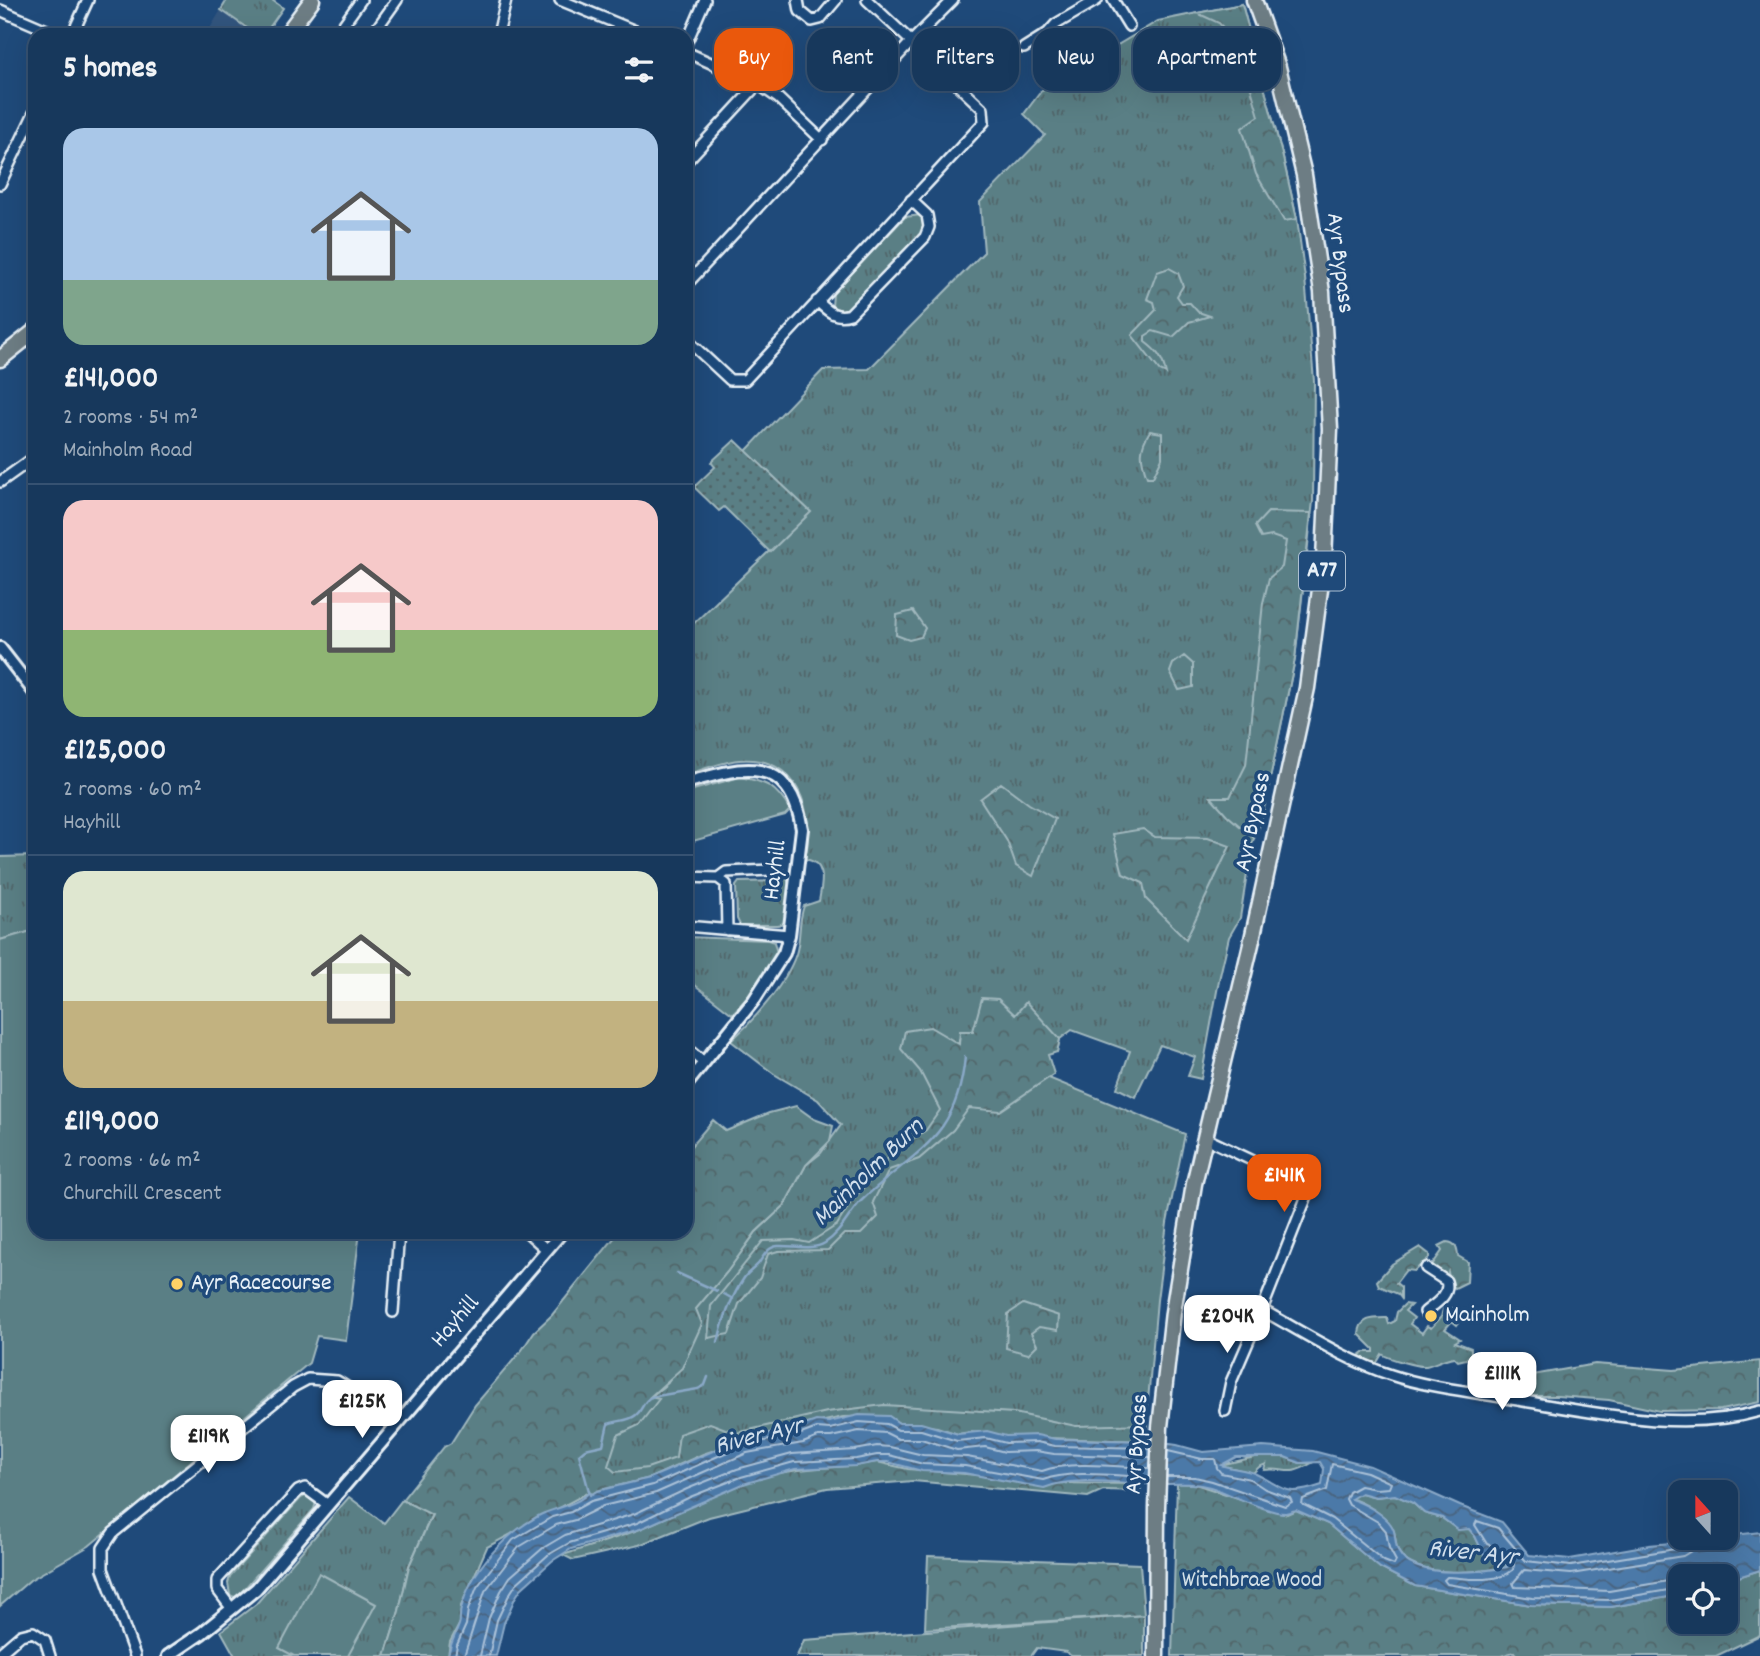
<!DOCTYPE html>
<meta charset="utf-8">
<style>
:root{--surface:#17385c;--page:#203f62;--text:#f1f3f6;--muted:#9eacbb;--line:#365272;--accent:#ea580c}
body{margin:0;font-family:Dekko,sans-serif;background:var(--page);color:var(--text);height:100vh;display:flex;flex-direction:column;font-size:26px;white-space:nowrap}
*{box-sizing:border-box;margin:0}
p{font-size:23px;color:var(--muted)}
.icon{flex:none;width:38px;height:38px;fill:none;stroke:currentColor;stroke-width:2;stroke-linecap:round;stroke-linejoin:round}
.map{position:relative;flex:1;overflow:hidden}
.details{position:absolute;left:28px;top:28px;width:665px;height:1211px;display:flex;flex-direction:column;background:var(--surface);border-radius:21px;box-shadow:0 7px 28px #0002,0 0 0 2px var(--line)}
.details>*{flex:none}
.banner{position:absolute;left:714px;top:28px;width:665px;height:63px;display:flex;gap:14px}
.needle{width:46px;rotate:339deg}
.tools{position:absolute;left:1668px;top:1480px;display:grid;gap:14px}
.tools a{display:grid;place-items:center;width:70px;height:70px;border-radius:14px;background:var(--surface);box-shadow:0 7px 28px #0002,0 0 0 2px var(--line);font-size:35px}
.price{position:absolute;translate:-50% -60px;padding:0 16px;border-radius:14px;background:#fff;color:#222;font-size:23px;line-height:46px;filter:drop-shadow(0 2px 4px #0008)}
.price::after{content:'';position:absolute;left:50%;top:42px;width:21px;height:16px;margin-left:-10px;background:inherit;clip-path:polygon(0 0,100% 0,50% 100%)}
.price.selected{background:var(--accent);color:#fff}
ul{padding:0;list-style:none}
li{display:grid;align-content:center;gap:14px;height:371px;padding:0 35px}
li+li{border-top:2px solid var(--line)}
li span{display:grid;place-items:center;height:217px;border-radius:21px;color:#555}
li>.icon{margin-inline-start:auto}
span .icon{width:126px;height:126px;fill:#fffc;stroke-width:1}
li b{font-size:30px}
h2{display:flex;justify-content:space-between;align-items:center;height:84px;padding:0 35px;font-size:30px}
.tag{padding:0 24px;border-radius:21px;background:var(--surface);box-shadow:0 7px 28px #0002,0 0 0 2px var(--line);font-size:24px;line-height:63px}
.tag.selected{background:var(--accent);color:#fff}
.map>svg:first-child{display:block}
.built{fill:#33547e}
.grass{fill:url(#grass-tufts);stroke:#a1b8be;stroke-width:2}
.forest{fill:url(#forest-crowns);stroke:#a1b8be;stroke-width:2}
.garden{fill:url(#garden-dots);stroke:#a1b8be;stroke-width:2}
.pitch{fill:#5a7f85;stroke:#a1b8be;stroke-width:2}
.water{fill:url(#water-waves);stroke:#8aa9c8;stroke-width:2;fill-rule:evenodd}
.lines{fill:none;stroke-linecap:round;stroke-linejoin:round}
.shore{stroke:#aac1d8;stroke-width:2}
.stream{stroke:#8aa9c8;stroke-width:2.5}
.minor-casing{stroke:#e8f1f8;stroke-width:14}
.tertiary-casing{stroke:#e8f1f8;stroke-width:16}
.primary-casing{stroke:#e8f1f8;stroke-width:19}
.trunk-casing{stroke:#e8f1f8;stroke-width:19}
.minor{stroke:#1f4a7a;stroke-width:9}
.tertiary{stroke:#1f4a7a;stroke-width:10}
.primary{stroke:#6d7d84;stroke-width:14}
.trunk{stroke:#6d7d84;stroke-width:14}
.poi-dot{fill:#ffd166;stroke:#1f4a7a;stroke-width:2.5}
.labels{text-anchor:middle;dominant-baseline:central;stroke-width:7;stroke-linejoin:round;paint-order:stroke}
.shield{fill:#1f4a7a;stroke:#acbfd2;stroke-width:2}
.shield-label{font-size:23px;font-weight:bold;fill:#e8f1f8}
.street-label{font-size:24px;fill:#e8f1f8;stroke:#1f4a7a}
.poi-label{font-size:24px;fill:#e8f1f8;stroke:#1f4a7a;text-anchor:start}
.park-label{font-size:24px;fill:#d3e0e7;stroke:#1f4a7a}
.water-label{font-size:26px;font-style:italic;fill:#d1dfec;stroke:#1f4a7a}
</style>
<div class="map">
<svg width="1760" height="1656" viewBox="0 0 1760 1656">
<defs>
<pattern id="grass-tufts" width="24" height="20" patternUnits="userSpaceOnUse" patternTransform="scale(1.75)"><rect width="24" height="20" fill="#5a7f85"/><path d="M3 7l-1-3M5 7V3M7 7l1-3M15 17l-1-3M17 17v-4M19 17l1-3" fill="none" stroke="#51666a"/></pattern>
<pattern id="forest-crowns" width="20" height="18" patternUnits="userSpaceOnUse" patternTransform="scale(1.75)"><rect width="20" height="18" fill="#5a7f85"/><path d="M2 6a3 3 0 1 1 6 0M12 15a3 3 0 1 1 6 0" fill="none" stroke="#51666a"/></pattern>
<pattern id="garden-dots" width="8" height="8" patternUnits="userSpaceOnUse" patternTransform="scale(1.75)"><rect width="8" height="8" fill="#5a7f85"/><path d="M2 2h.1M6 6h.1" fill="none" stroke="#51666a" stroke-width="1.8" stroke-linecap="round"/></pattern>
<pattern id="water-waves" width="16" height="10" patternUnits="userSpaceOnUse" patternTransform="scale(1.75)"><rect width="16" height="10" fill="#4c79a8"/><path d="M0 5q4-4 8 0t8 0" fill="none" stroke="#49637e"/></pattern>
</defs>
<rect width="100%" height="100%" fill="#1f4a7a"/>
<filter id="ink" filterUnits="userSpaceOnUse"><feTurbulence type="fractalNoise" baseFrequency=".0143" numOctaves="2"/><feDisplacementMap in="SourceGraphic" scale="14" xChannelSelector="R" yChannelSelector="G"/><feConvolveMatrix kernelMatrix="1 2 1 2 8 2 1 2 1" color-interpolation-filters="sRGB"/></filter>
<g filter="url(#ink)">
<path class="built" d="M221,10l31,22 -2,3h-44z"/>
<path class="grass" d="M227,0h45l11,8 -19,27h-7l-36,-25z
M1242,4l41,154 14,61 8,59 9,103 -1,120 -18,158 -34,163 -9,21 -12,75 -11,19 -10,43 -18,99 -13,-3 7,-19 -35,-12 -25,52 -18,-9 13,-37 -58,-21 -12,9 -3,13 -84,-20 -14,7v46l63,-18 163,67 -18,89 -10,77 -10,112 1,24 -191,-17 -115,-5 -104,24 -76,33 -43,15 -22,5 -12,-42 83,-66 27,-74 32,-37 29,-40 28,-26 22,-41 15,-12 20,-28 -23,-25 -44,-26 -43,-33c23,-21 55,-57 65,-87 5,-15 2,-32 8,-48l15,-5c3,-17 9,-38 -14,-42 11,-47 -7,-104 -66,-99 -18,2 -36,9 -53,15v-144l124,-119 -64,-61 77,-81 46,-1 115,-117 -4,-50 65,-67 -21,-21 18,-24 116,-69z
M921,215l4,9 -4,12 -69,71 -8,4 -12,-4 1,-14 72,-76z
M35,856v74l-35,10v-83z
M783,868l6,16 -2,32 -3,7 -6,2h-38l-3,-6 -1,-33 3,-4 39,-1 -1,-12z
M686,937l82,3 6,2 3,11 -22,36 -23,25 -46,-36z
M1255,1457h30l15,6h12c-26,15 -24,4 -48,7l2,-6 -7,3 -6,6 -33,-8z
M305,1496l8,2 3,4 -2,7 -76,87 -4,1 -4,-2 -2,-12 2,-7 71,-78z
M349,1497l35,26 18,-23 30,14 -23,52 -10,45 -14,45h-150l-14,-25 35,-27z
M1144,1615v41h-73l-5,-4 -29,-4 -6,8h-234l7,-16z"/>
<path class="forest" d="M1242,4l41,154 14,61 -13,2 -28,-47 -14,-46 17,-12 -21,-72 -19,-21 -22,-10z
M1169,268l9,5 5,13 -6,10 5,7h8l8,9 12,4 -21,6 -16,15 -20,-6 -8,5v6c12,9 18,16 21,32l-6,-3 -28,-36 24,-25 -2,-8 -7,-3 10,-27z
M1150,431l12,2v25l-9,19h-6c-7,-19 -8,-29 3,-46z
M1268,512l43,1 -16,146 -34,163 -7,16 -27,-23 -16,-18h19l16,-32 17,-162 6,-25 13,-11 4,-26 -14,-5 -11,2 -6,-12z
M913,611l12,17 -4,9 -12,3 -13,-5 1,-20z
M1184,656l9,8v23l-14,3 -9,-18 3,-8z
M1001,783l28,21 26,15 -22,57 -17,-10 -9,-25 -27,-42z
M1143,829l12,8 53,1 22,8 -44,93 -40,-40 -3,-16 -20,-9 -10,-40z
M982,998l16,1 17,16 11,-13 34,37 -3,13 -9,3 6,19 -54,37 -31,-3 -16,22 -34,29 -30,11 -16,32 5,15 -17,17h-17l-16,16 -50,1 -10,3 -8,24 -21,26 -10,30 -21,4 3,-32 52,-65 31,-1 15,3 28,-18 14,-23 44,-52 31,-20 14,-20 -20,-39 -19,-22 4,-18 25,-4 29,17 1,-13h13z
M796,1106l18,13 19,7 -3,15 -24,24 -22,41 -28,26 -29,40 -31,37 6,15 -20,44 -32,29 9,2 -20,26 -21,10 -10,31 7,6 32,-4 29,-10 3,-24 31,-11 26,10 91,-21 57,-7 130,8 62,13 71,-2 2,17 -136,-4 -43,-5 -12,2 -21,-7 -38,-4 -11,-7 -45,1 -83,18 -57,19 -53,24 -53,13 -5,3 -3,-2 -102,55 -26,59 -1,17 -10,19 -2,14h-63l14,-45 10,-45 23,-51 -30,-15 42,-53 7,-4 24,-38 47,-55 12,-18 18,-17 67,-83h67v-80l27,-32 13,11 43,-18z
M1447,1242c9,1 10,6 11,14l10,6 -1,20 -12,6 -5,-5 -2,-11 -5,12 -13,-16 12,-17 -3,-5z
M1420,1247l9,7v4l-15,13 -8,-1 -10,13 5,4v11l-3,-4 -19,-8 -2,-5 15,-17z
M1023,1304l36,12 -1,14 -19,-3 -8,6 6,12 -9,9 -22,-6 2,-34z
M1405,1304l6,1 -6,6 9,7 -4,6 12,9 5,-7 4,2 10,-11 2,-7 4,3 4,-5c7,0 10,2 12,8l-6,9 -5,-4 -7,8 15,10 -5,3 16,6v6l-5,5 -8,2 -4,-4c-10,1 -18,7 -28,9 -8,1 -37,-7 -44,-12l-6,10 -15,-7 -1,-2 4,-3h10v-3l-15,-15c1,-17 15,-16 28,-16l2,6 6,-3 2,-9z
M1760,1361v41l-39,8 -61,1 -51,-11 -52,-4h-59l12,-17 85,-15 79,6z
M877,1462l31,7 69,6 67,12 11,-4 87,1 -2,7 -37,-1 -15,7 -175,-16 -86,7 -118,29 -70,28 -66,15 -10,-5c26,-9 52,-16 77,-26 45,-19 87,-43 135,-55 33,-8 68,-5 102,-12z
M1177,1483l18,1 92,30 9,-4 32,14 52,44 35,18 116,19 80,2 69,-12v27h46v-41l34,-11v65l-44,21h-199l-3,-4 -13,4h-329z
M1361,1493l15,4 19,-2 18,8 11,10 18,5 15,11h12l6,7 9,18 7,-2 11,4 6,11c-26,5 -92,12 -108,-13 -6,-8 -3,-17 -7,-25 -6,-14 -30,-27 -44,-31z
M928,1556l212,8 4,51 -219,14z"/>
<path class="garden" d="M735,440l76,72 -41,40 -46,-45 -5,4 -25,-24 21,-20 -4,-5z"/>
<path class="pitch" d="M740,777c27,5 36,9 50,33l-5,5 -99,28v-51z
M35,930v302h325l-14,108 -29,-4 -8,27 -220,183 -59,34 -30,26v-666z
M319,1573l57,31 -28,52h-54l-15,-8z"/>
<path class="water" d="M859,1415l30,1 10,7h22l37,11 29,-3 19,5 31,-1 18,4 94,2 28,4 26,7 60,-5 50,4 57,15 90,40 42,16 27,33 41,4 79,-14 77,-7v-2l34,-4v38l-34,11v-4h-46v18l-69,12 -80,-2 -116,-19 -35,-18 -52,-44 -32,-14c-1,0 -9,3 -10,3 -17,1 -57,-20 -76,-26 -22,-6 -43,-2 -65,-3 -28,-1 -75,-8 -101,4l-80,-15 -42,-2 -34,-9h-11l-21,4 -61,3 -52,15 -103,45 -69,20 -19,12 -31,28 -6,9 -11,25 -8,33h-48c2,-12 7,-20 11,-31 2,-5 0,-11 2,-16 10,-40 44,-75 79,-94 16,-8 37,-9 49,-23l3,2 5,-3 53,-13 91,-39 58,-12 17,-6 13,1zM1236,1457h49l15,6 20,-1 4,7 -2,16c-39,13 -36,3 -68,-12 -10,-4 -22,-4 -33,-8zM1361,1493l15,4 19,-2 18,8 11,10 18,5 16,12 11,-1 6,7 9,19 7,-3 11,4 5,11c-25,5 -87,11 -105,-10 -7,-8 -6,-17 -8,-26 -4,-15 -29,-27 -43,-32z"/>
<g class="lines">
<path class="shore" d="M1332,1464l35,8 24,11 -2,5 -13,1 -16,-3 -11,6 -3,7 3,6 29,17 8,9 3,17 7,13 -2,4 -10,-4 -52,-42 -30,-15 1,-5 24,-9z
M1167,1477h28l17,4 73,25 7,-4 -2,-4 -25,-9 -15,-10 -29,-6 -4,-5 -2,-9h-13l-34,-8
M1680,1579l-71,12 -94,-4 -2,-4 11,-13 47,4 112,-18 10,-6 3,-12
M1680,1588l-70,12 -78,-2 -85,-14 -3,-4 3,-3c20,1 49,7 66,-7l1,-6 -6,-12 -21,-8 -12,-19 2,-4 21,7 28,33 45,5 110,-18 5,-4 1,-6
M455,1656l2,-11 9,-20 2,-15 9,-23 36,-47 39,-23 19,-5 20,-11 62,-16 90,-40 58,-11 16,-6 13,1 29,-7 28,2 11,6h23l36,11 29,-3 20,5 31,-1 18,4 95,2
M464,1656l21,-65 34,-44 37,-22 19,-5 28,-14 53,-13 91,-40 56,-10 15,-6h13l28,-6 27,2 12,6h23l36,11 28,-3 20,5 31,-1 18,3 96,3
M480,1656l9,-38 12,-27 9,-14 33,-29 22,-13 69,-21 53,-25 50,-20 55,-15 63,-4 22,-4 13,1 33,8 44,2 75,14c30,-11 76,-4 108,-3
M489,1656l8,-36 12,-25 7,-11 32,-29 21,-12 68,-20 53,-26 51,-20 53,-15 62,-3 21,-4h12l34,9 42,2 78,14c30,-11 74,-4 106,-3"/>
<path class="stream" d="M677,1273l40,18
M724,1294l9,5
M718,1342c5,-22 14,-46 26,-64 4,-6 11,-10 15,-15 5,-8 9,-16 19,-17 15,-1 34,5 47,-3 16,-10 23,-28 35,-41 54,-52 97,-61 105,-145
M590,1495l-11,-41 6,-5 18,-4 5,-21c9,-4 20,-2 28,-9 7,-5 6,-13 15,-18l47,-8 7,-4 3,-8"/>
<g class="minor-casing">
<path id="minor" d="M560,0l85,35
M798,0l2,11 12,10 8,-2 16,-19
M1113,0l16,26
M0,10l51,22 16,3
M1048,33l18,31
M72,35l16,-35
M336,35l25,-35
M372,35l25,-35
M498,35l8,-35
M686,44l19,-44
M1024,48l24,-15 8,-9 41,-24
M686,52l72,32 20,14 44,42
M686,162l72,-78
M0,184l35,-73
M686,285l225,-243 42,-42
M817,301c11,10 18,18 33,13l75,-77 4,-10 -2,-12 -16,-15
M686,339l44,41h15l239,-258 -1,-13 -116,-109
M0,482l35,-25
M686,877l32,1 8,6 1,46
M718,878l8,-6 45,-2
M686,926l103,9
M686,1048l18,15
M1205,1138l105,50 -48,122 -31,72 -6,29
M527,1232l20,18
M1262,1310c42,23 83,50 129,65 36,12 77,16 115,23 80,13 175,36 254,13
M393,1312l6,-80
M1425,1312c10,-8 26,-17 21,-31l-20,-13
M232,1609l-15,-20v-9l81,-89 7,-3 23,17
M0,1653l21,-18 12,-3 12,8 5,16
M135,1656l-32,-87v-21l10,-15 180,-146 15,-8 29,2 63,39"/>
</g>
<g class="tertiary-casing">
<path id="tertiary" d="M0,648l35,45
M686,783c57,-17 104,-30 116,46l-13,106 -5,18 -30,47 -68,85
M168,1656l34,-23 54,-44 306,-357"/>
</g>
<g class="primary-casing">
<path id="primary" d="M286,35l26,-35
M0,359l35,-28"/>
</g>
<g class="trunk-casing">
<path id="trunk" d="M1156,1656l1,-149 3,-80 13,-115 21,-128 57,-240 56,-256 17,-129 6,-130 -8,-137 -18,-117 -26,-108 -24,-67"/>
</g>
<use href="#minor" class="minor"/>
<use href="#tertiary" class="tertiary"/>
<use href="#primary" class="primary"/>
<use href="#trunk" class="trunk"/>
</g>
</g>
<g class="poi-dot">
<circle cx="177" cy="1284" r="7"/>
<circle cx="1431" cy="1316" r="7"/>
</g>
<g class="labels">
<rect class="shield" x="1299" y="551.5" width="46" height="39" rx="5"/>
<g class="shield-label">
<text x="1322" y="571">A77</text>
</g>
<g class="street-label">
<text transform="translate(1339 263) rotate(83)">Ayr Bypass</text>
<text transform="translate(1254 822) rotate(-78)">Ayr Bypass</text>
<text transform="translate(776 870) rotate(-83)">Hayhill</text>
<text transform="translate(456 1322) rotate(-49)">Hayhill</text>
<text transform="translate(1138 1444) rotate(-86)">Ayr Bypass</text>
</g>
<g class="poi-label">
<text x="191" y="1284">Ayr Racecourse</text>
<text x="1445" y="1316">Mainholm</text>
</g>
<g class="park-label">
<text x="1252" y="1581">Witchbrae Wood</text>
</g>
<g class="water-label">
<text transform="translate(869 1173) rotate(-44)">Mainholm Burn</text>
<text transform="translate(759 1437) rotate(-14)">River Ayr</text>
<text transform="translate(1473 1554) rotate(6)">River Ayr</text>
</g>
</g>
</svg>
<div class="tools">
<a><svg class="needle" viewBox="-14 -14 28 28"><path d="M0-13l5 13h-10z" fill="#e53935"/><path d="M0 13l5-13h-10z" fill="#9eacbb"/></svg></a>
<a><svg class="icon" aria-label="locate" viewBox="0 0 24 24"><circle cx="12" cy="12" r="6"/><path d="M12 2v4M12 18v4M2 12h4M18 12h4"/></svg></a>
</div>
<b class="price selected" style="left:1284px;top:1214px">£141K</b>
<b class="price" style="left:1227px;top:1355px">£204K</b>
<b class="price" style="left:1502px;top:1412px">£111K</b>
<b class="price" style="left:362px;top:1440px">£125K</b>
<b class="price" style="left:208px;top:1475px">£119K</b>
<div class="banner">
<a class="tag selected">Buy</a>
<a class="tag">Rent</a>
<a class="tag">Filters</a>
<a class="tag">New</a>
<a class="tag">Apartment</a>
</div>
<section class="details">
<h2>5 homes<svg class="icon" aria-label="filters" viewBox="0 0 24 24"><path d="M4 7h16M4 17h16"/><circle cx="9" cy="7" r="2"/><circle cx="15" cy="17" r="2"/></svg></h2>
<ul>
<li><span style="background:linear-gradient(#a9c7e8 70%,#7fa58c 0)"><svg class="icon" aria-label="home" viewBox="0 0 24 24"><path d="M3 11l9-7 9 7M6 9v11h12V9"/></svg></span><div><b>£141,000</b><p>2 rooms · 54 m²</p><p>Mainholm Road</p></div></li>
<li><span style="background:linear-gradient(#f6c9c9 60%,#8fb573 0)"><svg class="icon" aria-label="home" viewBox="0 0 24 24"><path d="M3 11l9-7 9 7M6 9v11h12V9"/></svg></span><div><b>£125,000</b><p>2 rooms · 60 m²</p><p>Hayhill</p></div></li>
<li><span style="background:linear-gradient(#dfe7d0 60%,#c2b280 0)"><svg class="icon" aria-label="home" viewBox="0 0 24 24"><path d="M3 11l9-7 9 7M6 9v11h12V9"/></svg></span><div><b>£119,000</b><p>2 rooms · 66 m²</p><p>Churchill Crescent</p></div></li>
</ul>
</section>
</div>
